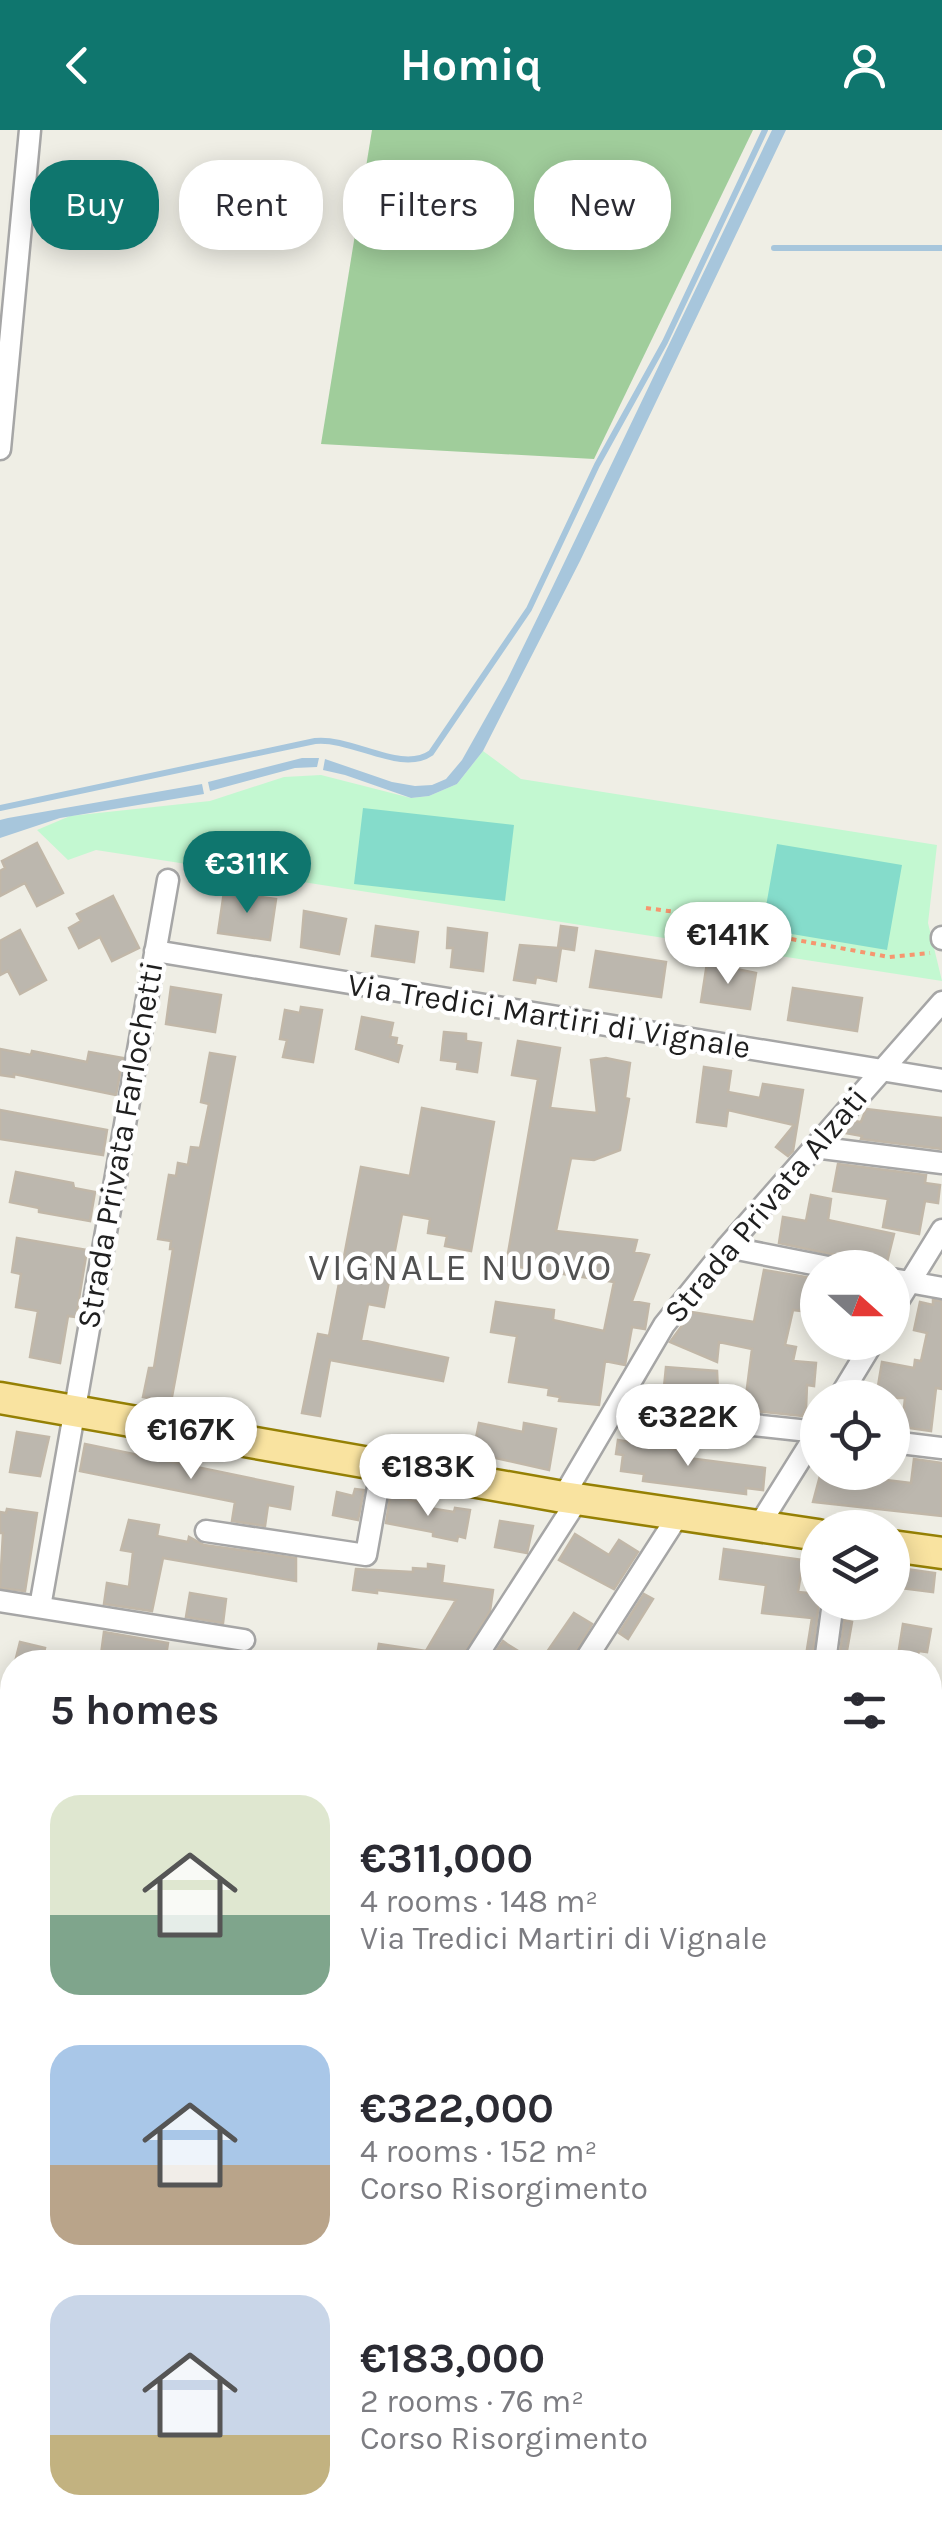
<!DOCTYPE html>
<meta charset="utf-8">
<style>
:root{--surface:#fff;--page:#f2f2f3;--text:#2b2b33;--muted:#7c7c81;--accent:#0f766e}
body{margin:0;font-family:Karla,sans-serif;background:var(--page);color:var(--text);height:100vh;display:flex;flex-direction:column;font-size:38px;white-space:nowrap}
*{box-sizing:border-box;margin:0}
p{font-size:32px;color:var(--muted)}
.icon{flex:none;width:55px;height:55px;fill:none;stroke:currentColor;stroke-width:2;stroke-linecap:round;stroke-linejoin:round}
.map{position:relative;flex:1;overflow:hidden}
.side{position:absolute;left:0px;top:1520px;width:942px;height:892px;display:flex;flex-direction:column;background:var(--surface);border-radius:40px 40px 0 0;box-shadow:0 5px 25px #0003}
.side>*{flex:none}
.hud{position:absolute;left:30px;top:30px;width:882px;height:90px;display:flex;gap:20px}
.needle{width:65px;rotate:111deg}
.controls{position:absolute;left:800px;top:1120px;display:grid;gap:20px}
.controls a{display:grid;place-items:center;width:110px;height:110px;border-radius:50%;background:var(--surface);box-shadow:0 5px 25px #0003;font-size:50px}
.price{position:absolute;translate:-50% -85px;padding:0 22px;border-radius:35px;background:#fff;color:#222;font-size:32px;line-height:65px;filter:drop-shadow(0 2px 5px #0008)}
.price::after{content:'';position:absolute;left:50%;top:60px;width:30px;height:22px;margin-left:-15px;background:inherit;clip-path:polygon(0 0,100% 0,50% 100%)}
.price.current{background:var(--accent);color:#fff}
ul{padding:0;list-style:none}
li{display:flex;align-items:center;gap:30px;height:250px;padding:0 50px}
li span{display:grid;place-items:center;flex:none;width:280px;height:200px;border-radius:30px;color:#555}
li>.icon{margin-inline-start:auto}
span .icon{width:120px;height:120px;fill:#fffc;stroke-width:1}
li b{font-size:42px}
h2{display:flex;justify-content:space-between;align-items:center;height:120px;padding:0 50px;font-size:42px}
.chip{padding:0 35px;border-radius:40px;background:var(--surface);box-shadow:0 5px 25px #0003;font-size:35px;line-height:90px}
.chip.current{background:var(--accent);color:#fff}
header{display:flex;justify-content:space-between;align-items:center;height:130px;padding:0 50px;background:var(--accent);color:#fff;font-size:45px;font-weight:700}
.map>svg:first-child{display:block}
.forest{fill:#a0cd9b}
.park{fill:#c3f8d1}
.pitch{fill:#85dccb}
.water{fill:#a7c6dc}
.pier{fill:#efeee5}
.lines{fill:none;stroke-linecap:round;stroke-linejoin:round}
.stream{stroke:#a7c6dc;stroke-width:6}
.building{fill:#bcb7ae;stroke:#c1b7a8;stroke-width:2.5}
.service-casing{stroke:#a6a6a6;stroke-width:15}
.minor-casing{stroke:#a6a6a6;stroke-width:25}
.primary-casing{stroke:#958004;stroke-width:35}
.path{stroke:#f6966f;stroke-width:4;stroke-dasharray:5 5;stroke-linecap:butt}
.service{stroke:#fff;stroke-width:10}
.minor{stroke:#fff;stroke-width:20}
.primary{stroke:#f9e3a0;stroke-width:30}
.rail{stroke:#6d6d6d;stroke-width:6;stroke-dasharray:20 20;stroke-linecap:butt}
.labels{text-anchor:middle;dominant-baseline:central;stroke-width:9;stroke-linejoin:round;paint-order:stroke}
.street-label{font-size:32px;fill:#1f1f1f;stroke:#fff}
.quarter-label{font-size:38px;letter-spacing:2.5px;fill:#525252;stroke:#fff}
</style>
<header><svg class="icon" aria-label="back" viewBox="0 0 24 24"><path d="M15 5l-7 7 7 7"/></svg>Homiq<svg class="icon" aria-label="person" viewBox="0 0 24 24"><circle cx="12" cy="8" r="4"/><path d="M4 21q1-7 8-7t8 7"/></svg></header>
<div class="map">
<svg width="942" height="2411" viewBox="0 0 942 2411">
<rect width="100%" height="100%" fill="#efeee5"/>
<path class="forest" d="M372,0h381l-159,329 -273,-15z"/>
<path class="park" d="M483,621l38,28 416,66 -9,78 14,58 -846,-131 -28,10 -31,-30 33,-14 140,-15 74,-24 37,-2 90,23 18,-2 28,-12z"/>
<path class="pitch" d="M363,678l151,17 -9,76 -151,-17z
M777,714l125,21 -15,85 -125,-21z"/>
<path class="water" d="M772,0h14l-206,431 -97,190 -26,33 -28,12 -18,2 -66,-23 -22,-5 2,-11 67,23 23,4 17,-1 14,-6 16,-19 45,-80 46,-94z
M302,628h17l-2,9 -22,1 -85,23 -2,-9z
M202,654l2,10 -144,24 -60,20v-18l8,-2z
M942,1656v559l-12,-48v-465z"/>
<path class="pier" d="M930,1736l12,2v32l-12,-2z"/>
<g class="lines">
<path class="stream" d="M774,118h168
M0,678l315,-67c37,-4 86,33 116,12l98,-144 68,-144 68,-123 100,-212
M0,1625l12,1
M0,1995l12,1
M381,2411l1,-11"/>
</g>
<path class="building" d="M37,713l26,50 -26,13 -12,-23 -25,13v-25l5,-3 -3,-7z
M224,762l52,7 -6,41 -52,-7z
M113,766l26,52 -27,13 -12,-24 -21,11 -10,-20 12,-7 -4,-7z
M304,781l42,8 -7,35 -38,-7z
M376,796l42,6 -4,30 -42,-6z
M561,796l16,2 -3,22 -13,-2 -5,33 -20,-4 -1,6 -21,-3 6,-35 38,3z
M448,798l39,5 -4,38 -32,-4 2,-19h-6z
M20,800l26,50 -26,14 -12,-23 -8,4v-34z
M596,821l70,11 -5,35 -71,-10z
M707,833l49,10 -6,36 -49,-7z
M171,857l50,8 -6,37 -49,-8z
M793,858l69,10 -5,33 -69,-11z
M301,877l21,3 -9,52 -30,-5 4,-17 -7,-1 5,-29 15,3z
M362,887l31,6 -3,14 7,1 -1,6 6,2 -4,16 -42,-13z
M444,902l22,2v7l15,2 -4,29 -20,-3 1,-7 -17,-2z
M518,911l42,7 -10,60 47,5 -6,-53 15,-2 24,5 -5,35 4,1 -9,51 -26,10 -23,-2 -15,73 81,9 -3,12 15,3 -17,46 17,3 -4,25 -13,-2 -7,38 -20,-4 -6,44 -40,-4 1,-4 -12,-2 1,-7 -40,-6 8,-46 -26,-4 5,-30 58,8 -1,10 51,11 10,-49 -108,-17 32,-186 -26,-4z
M0,919l31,6 1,-4 55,11 2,-10 34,6 -7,37 -102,-21v3l-14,-2z
M210,923l25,4 -64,345 -28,-5 6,-29h5l19,-119h-3l1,-8 -13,-2 11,-64 7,1 2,-13 10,2 3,-18 9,1 9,-44 -8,-2z
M704,937l27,4 -3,21 32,6 3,-14 40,6 -10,61 -5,5 -12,-9 18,-22 -66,-15 -2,16 -29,-4z
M422,978l72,14 -23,129 -26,-5 2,-10 -19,-3 2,-14 -28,-5 -18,93 -16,-3 -7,36 87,18 -5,23 -113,-21 -10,56 -18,-3 16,-79 11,2 32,-169 49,9z
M866,979l76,9v31l-81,-10 1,-3 -17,-3 10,-12 6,1z
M0,980l107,20 -4,25 -103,-16z
M838,1034l88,11 -1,8 15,2 -2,18 -13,-2 -6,33 -36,-7 5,-28 -55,-8z
M16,1042l57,11 1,5 21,4 -5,29 -51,-9v-4l-29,-6z
M811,1065l20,4 -3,21 66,14 -8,32 -107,-23 4,-26 23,4z
M17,1108l70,12 -11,67 -8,-1 -8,47 -30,-6 8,-46 -22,-4 5,-33 -9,-2z
M764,1140l54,9v34l-25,-3 -8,35 11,2 -3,14 23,2 -2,23 -7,-1 -1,24 -4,7 -151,-16 2,-14 11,1 2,-20 51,4 1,21 28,4 6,-47 -33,-7 -2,20 -47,-20 22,-30 62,10z
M933,1170l9,1v88l-6,-1 -5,43 -29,-4 3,-29h-29l6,-36 32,6 1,-8 6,1 6,-28 -13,-3 6,-28 13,3z
M479,1293l44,9 1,-9 32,6 -7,41 -76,-17z
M17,1302l32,5 -9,39 -30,-4z
M618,1310l71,12 -1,6 77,10 -2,22 -17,-2v6l-103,-13 1,-7 -23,-3 2,-16 -7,-1z
M85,1314l208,43 -3,22 -22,-4 -3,21 -33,-5 3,-19 -155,-31z
M914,1329l28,4v53l-129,-14 8,-30 90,11z
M355,1359l9,1 -6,30 -25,-5 4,-23 16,4z
M390,1366l34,7 -1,4 31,5 1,-4 15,2 -5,28 -7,-2 -1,5 -24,-5v-4l-47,-9z
M7,1379l30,4 -12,78 -25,-3 3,-55h-3v-21l6,1z
M129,1390l30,5 -2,11 31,6 1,-5 15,8 92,13v23l-133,-23 -11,53 -48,-7 3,-21 22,4 4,-35 -12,-2z
M500,1391l33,5 -6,27 -32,-6z
M575,1404l34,21 10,-15 19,12 -24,37 -55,-29z
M724,1419l79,11 -5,32 20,2 1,8 -7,60h-7l7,-44 -50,-5 4,-28 -46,-6z
M428,1434l16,2 -2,17 51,7 -3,21 -31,51h-83l3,-18 47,7 30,-51 -79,-10v3l-24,-3 3,-21 57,3v-4l15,1z
M892,1437l43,6 -2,19 -41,-5z
M190,1463l36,6 -3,24 -37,-6z
M644,1464l9,5 -25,40 -9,-6z
M574,1483l18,11 -22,38h-30z
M844,1490l8,2 -7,40h-6z
M903,1494l28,5 -4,23 -8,-1 -4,11h-18z
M104,1502l64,11 -3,19h-65z
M503,1511l4,3 29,18h-47z
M20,1512l25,6 -3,14h-27z"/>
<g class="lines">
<g class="service-casing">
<path id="service" d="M930,2244l12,44"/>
</g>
<g class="minor-casing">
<path id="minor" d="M0,319l30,-319
M942,807v2
M155,821l787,129
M814,1017l128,16
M727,1117l106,21
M892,1149l50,9
M892,1181l50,-81
M839,1268l34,-56
M614,1280l204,22
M892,1312l50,6
M563,1367l101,-172 63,-78 215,-245
M758,1397l60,-96
M206,1401l160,24 16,-90
M0,1471l244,39
M40,1477l128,-727
M473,1532l105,-163
M584,1532l95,-148
M825,1532l8,-60
M930,1647l12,-31"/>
</g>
<g class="primary-casing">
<path id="primary" d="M0,1268l563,99 255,38
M892,1416l50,7"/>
</g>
<path class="path" d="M646,778l90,12 28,14 125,23 41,-4
M840,1395l20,3
M0,1967l12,2
M0,1987l12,1
M930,2123l12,-3"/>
<use href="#service" class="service"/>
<use href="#minor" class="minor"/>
<use href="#primary" class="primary"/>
<path class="rail" d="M0,1576l12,3
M930,1746l12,3"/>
</g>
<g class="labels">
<g class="street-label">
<text transform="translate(549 886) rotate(9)">Via Tredici Martiri di Vignale</text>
<text transform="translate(120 1015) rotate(-80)">Strada Privata Farlochetti</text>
<text transform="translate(766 1075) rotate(-50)">Strada Privata Alzati</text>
</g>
<g class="quarter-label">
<text x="461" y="1137">VIGNALE NUOVO</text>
</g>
</g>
</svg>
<div class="controls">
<a><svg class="needle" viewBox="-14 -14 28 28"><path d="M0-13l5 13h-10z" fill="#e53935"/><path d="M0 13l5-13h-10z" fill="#7c7c81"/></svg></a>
<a><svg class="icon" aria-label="locate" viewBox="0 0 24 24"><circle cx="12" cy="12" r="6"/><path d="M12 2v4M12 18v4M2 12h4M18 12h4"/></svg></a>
<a><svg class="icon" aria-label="layers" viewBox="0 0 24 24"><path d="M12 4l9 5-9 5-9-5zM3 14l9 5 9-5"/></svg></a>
</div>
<b class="price current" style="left:247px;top:786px">€311K</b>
<b class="price" style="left:728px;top:857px">€141K</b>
<b class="price" style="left:688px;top:1339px">€322K</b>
<b class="price" style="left:191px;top:1352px">€167K</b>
<b class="price" style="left:428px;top:1389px">€183K</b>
<div class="hud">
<a class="chip current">Buy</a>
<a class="chip">Rent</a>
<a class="chip">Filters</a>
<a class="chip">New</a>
</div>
<section class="side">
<h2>5 homes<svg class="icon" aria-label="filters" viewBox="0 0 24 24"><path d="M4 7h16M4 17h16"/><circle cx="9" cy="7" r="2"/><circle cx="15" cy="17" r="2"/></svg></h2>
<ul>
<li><span style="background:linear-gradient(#dfe7d0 60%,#7fa58c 0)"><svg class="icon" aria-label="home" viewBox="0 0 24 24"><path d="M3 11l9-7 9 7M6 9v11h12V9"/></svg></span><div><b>€311,000</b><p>4 rooms · 148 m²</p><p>Via Tredici Martiri di Vignale</p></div></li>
<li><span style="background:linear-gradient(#a9c7e8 60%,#b9a48a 0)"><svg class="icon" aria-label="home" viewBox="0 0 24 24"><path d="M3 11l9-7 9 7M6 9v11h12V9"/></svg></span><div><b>€322,000</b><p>4 rooms · 152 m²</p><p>Corso Risorgimento</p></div></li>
<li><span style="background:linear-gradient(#c9d6e8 70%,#c2b280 0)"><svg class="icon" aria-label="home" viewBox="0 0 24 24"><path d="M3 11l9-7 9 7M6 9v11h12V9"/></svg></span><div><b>€183,000</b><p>2 rooms · 76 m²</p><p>Corso Risorgimento</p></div></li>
</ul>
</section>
</div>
